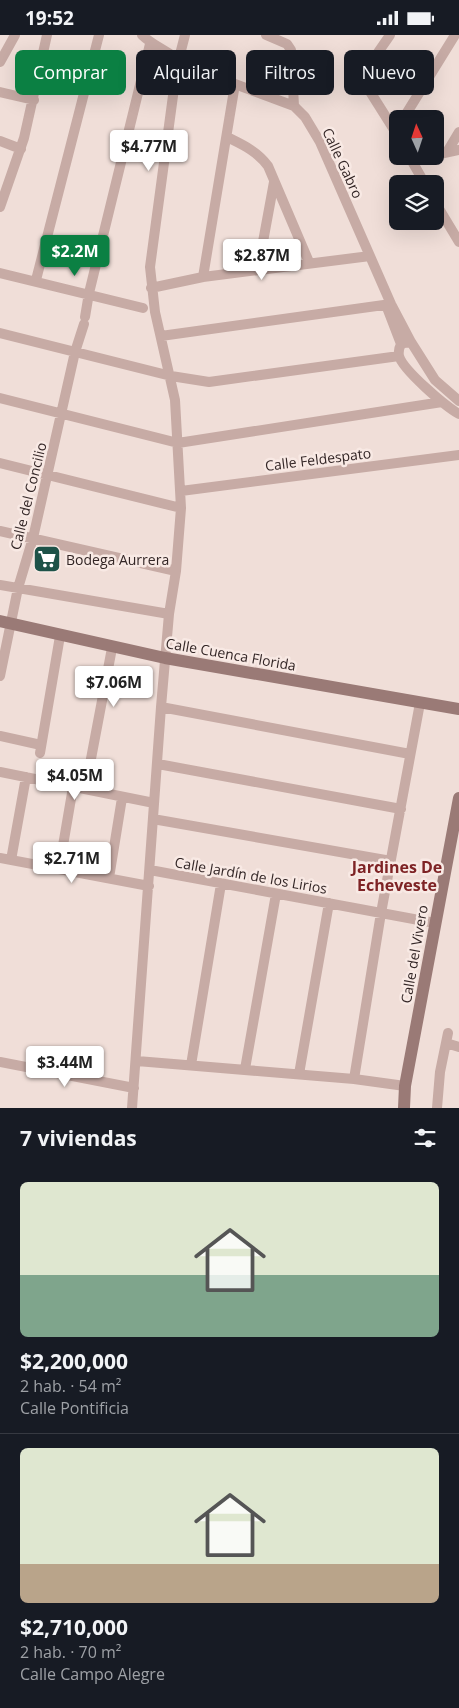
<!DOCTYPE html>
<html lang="es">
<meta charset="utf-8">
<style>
:root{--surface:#171b24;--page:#242831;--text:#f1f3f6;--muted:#9ea1a6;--line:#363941;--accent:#0b8043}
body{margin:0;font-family:"Open Sans",sans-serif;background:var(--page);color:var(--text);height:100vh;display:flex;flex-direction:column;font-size:19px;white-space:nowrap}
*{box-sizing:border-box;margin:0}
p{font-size:16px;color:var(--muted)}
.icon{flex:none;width:28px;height:28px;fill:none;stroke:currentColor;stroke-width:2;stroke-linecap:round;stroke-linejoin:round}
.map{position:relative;height:1073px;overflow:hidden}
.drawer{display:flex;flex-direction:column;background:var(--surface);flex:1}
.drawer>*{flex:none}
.top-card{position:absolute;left:15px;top:15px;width:430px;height:45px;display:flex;gap:10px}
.needle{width:32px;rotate:357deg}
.controls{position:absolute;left:389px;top:75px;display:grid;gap:10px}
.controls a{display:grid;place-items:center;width:55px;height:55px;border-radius:8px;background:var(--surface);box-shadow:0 5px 20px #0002;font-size:25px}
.price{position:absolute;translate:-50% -42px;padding:0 11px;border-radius:5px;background:#fff;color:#222;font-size:16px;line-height:32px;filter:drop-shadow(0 1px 2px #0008)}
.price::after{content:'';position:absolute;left:50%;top:30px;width:15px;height:11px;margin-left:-8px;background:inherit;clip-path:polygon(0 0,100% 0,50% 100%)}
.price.current{background:var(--accent);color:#fff}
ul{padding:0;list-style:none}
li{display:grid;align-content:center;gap:10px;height:265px;padding:0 20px}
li+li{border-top:1px solid var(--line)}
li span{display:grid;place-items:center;height:155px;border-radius:8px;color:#555}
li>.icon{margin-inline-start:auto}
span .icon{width:90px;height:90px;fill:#fffc;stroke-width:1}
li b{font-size:21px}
h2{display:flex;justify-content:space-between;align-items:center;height:60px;padding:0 20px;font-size:21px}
.tag{padding:0 18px;border-radius:8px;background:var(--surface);box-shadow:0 5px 20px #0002;font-size:18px;line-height:45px}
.tag.current{background:var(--accent);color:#fff}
.status{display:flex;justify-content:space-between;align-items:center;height:35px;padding:0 25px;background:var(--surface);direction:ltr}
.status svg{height:14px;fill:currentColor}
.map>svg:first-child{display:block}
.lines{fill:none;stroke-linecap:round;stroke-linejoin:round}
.street{stroke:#c7aba5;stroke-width:10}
.secondary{stroke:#9a7a76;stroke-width:12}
.labels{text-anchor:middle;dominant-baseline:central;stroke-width:5;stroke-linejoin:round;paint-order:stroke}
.street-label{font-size:14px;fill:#332626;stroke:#f8e9e4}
.poi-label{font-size:14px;fill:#332626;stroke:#f8e9e4;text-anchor:start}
.quarter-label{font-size:16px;font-weight:bold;fill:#7e2325;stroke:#f8e9e4}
</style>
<div class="status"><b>19:52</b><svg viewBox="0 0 49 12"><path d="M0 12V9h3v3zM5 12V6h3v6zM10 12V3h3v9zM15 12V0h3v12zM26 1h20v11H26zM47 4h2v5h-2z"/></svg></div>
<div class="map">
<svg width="459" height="1073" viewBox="0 0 459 1073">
<rect width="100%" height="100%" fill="#f0ded8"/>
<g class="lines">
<path class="street" d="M142,0c12,12 30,17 42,30l110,41 11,11 15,25 71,162 20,38
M266,0l21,9 4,6 3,56
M390,0c-11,17 -28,34 -21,55l29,46
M147,23l30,8 6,-1
M0,27l15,-27
M0,57l34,8
M403,84l52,-84
M227,102c16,8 30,14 41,29l41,96
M0,106l21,8
M447,117l12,-20
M435,120l24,-5
M409,121l16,28
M411,125l18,-4
M435,167l24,40
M0,172l24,-69 23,-103
M258,234l16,-87
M0,238l143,35
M203,242l32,-193
M36,245l63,-245
M151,253l52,-11 167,-21
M386,270l15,39c-2,4 -3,7 -2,12 4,14 46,50 60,58
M85,282l4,-24 61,-249
M0,298l171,43 38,6 190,-26
M161,301l230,-32
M404,308l7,-1 24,38 24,21
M0,363l178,45 264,-41
M0,428l181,45
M181,456l278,-36
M0,496l176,40
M0,550l169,29
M0,641l18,-88 15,-50 42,-186 9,-28
M161,672l249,47
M0,701l41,9
M40,718l20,-117
M90,729l22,-116
M158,729l243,45
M0,737l154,31
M153,784l238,42
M0,823l149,28
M11,825l15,-83
M59,834l14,-82
M150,835l285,53
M109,843l13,-80
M446,1008l13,4
M137,1026l217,18 51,7
M0,1027l134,26
M191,1030l30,-181
M245,1034l31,-175
M299,1039l30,-171
M354,1044l27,-166 39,-210
M132,1073l29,-401 8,-93 7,-43 5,-63 -6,-108 -20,-88 -5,-45 27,-201 8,-31
M437,1073l3,-36 8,-39"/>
<path class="secondary" d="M0,586l165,37 294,51
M404,1073l1,-22 54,-288"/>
</g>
<defs>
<g id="supermarket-square" transform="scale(1.4375)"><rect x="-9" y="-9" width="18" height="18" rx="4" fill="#1d5248" stroke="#f8e9e4"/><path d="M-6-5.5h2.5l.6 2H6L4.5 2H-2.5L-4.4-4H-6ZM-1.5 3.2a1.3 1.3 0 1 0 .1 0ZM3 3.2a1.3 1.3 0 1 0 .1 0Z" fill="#fff"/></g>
</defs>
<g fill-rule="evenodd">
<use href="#supermarket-square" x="47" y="524"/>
</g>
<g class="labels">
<g class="street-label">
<text transform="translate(343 128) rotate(65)">Calle Gabro</text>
<text transform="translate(318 424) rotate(-7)">Calle Feldespato</text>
<text transform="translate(28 461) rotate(-76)">Calle del Concilio</text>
<text transform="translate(231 619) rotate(10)">Calle Cuenca Florida</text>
<text transform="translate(251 840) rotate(10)">Calle Jardín de los Lirios</text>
<text transform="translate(414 919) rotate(-80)">Calle del Vivero</text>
</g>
<g class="poi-label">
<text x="66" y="524">Bodega Aurrera</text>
</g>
<g class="quarter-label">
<text x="397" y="832">Jardines De<tspan x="397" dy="18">Echeveste</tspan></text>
</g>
</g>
</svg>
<div class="controls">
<a><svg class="needle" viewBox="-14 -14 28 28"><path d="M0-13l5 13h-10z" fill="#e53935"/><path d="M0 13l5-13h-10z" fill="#9ea1a6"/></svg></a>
<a><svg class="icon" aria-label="layers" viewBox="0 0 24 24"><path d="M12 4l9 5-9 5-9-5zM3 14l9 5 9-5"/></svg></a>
</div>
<b class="price" style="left:149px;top:137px">$4.77M</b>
<b class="price current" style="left:75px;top:242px">$2.2M</b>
<b class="price" style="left:262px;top:246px">$2.87M</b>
<b class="price" style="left:114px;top:673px">$7.06M</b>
<b class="price" style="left:75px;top:766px">$4.05M</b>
<b class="price" style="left:72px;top:849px">$2.71M</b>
<b class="price" style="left:65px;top:1053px">$3.44M</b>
<div class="top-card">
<a class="tag current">Comprar</a>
<a class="tag">Alquilar</a>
<a class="tag">Filtros</a>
<a class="tag">Nuevo</a>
</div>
</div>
<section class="drawer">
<h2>7 viviendas<svg class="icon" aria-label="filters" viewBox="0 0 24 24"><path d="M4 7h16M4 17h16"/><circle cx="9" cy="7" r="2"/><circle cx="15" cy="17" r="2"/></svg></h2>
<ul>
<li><span style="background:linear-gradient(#dfe7d0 60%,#7fa58c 0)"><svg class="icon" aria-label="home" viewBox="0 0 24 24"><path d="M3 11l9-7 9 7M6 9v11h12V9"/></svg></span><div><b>$2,200,000</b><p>2 hab. · 54 m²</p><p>Calle Pontificia</p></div></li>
<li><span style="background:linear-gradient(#dfe7d0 75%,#b9a48a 0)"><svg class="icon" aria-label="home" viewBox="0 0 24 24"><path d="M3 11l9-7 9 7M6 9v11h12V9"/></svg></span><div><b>$2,710,000</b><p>2 hab. · 70 m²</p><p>Calle Campo Alegre</p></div></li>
</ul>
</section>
